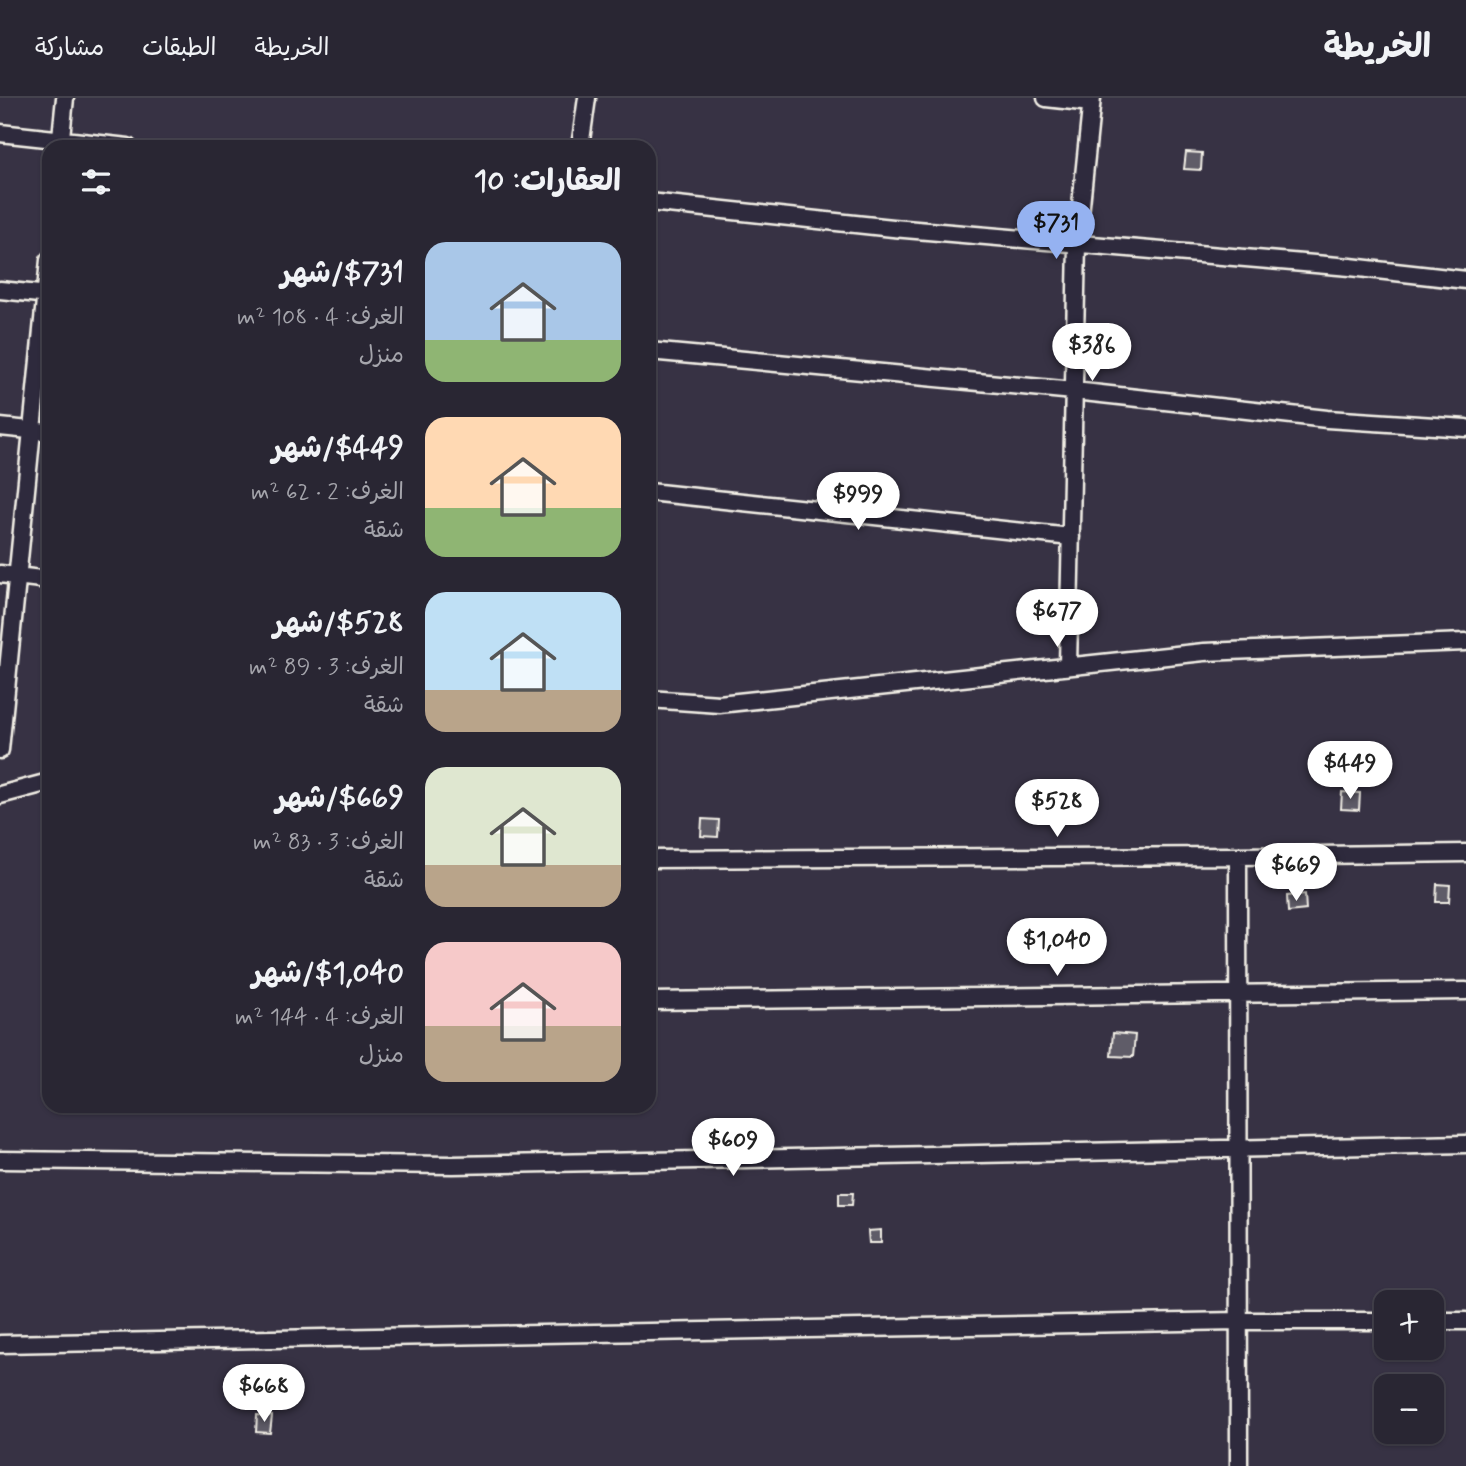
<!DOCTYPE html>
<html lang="ar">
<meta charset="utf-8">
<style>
:root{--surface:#292633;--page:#312e3b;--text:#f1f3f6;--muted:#a5a5ac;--line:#45434e;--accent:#95b2f1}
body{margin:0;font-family:Mynerve,"Playpen Sans Arabic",sans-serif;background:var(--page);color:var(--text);direction:rtl;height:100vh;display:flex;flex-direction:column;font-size:26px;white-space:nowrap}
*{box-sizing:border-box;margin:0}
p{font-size:23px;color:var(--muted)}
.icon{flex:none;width:38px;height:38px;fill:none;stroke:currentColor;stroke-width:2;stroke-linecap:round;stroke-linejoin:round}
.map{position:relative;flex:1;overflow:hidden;direction:ltr}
.side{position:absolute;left:42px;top:42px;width:614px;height:973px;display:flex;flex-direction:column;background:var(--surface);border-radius:21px;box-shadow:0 2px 5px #0004,0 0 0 2px var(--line);direction:rtl}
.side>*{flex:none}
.buttons{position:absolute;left:1374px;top:1192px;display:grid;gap:14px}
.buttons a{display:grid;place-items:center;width:70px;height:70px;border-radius:14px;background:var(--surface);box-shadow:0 2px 5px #0004,0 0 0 2px var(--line);font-size:35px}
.price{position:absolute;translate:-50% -60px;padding:0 16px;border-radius:24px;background:#fff;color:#222;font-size:23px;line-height:46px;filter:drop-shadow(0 2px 4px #0008)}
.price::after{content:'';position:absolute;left:50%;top:42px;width:21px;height:16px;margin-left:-10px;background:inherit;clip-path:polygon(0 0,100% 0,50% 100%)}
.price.active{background:var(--accent);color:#111}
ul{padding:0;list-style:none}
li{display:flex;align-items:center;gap:21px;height:175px;padding:0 35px}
li span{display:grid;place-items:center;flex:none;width:196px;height:140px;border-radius:21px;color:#555}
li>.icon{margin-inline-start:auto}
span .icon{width:84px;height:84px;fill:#fffc;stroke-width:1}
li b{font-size:30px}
h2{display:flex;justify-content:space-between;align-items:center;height:84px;padding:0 35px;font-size:30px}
header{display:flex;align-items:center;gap:42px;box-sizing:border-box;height:98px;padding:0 35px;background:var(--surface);border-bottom:2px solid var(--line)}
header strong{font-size:33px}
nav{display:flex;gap:38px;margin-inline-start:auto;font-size:24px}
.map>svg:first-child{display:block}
.building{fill:#5f5c67;stroke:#f4f1e8;stroke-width:2}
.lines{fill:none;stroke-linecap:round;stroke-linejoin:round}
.minor-casing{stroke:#f4f1e8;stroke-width:21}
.minor{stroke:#2f2a3d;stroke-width:16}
</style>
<header>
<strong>الخريطة</strong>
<nav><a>الخريطة</a><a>الطبقات</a><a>مشاركة</a></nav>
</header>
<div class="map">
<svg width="1466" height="1368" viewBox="0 0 1466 1368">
<rect width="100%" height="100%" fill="#373244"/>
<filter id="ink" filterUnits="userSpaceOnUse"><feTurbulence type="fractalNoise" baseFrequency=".0143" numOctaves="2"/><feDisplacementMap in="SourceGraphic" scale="14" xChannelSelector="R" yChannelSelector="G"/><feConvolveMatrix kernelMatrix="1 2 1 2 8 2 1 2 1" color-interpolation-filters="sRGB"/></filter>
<g filter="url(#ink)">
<path class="building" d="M1186,54l16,1 -1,17 -17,-1z
M1342,694l18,1 -1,17 -18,-1z
M702,721l17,1 -1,17 -17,-1z
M1437,786l13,1 -1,17h-13z
M1305,796l1,16 -18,2 -1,-16z
M1113,935l22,2 -2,22 -22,-1z
M839,1095h14l-1,12h-13z
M881,1132v13h-12l-1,-12z
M248,1277l24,1 -1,17 -24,-1z
M257,1317l15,1 -2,17 -14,-1z"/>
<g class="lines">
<g class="minor-casing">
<path id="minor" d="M1046,0l45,5
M0,35l128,14
M60,49l5,-49
M580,49l7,-49
M649,104l244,26 457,39 116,13
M0,192l49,5
M649,253l425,40 253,28 139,9
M0,329l49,5
M649,394l422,45
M0,476l49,6
M1068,568l9,-422 15,-146
M649,601l70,5 485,-52 262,-10
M0,652l49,-490
M0,697l49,-13
M1238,758l1,610
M649,761l589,-3 228,-3
M649,903l817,-10
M0,1062l453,5 1013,-21
M1432,1223h34
M0,1246l1238,-23h148"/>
</g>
<use href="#minor" class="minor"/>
</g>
</g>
</svg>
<div class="buttons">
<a>+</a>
<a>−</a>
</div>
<b class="price active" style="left:1056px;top:163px">$731</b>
<b class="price" style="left:1092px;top:285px">$386</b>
<b class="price" style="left:858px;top:434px">$999</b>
<b class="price" style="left:1057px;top:551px">$677</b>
<b class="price" style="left:1350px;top:703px">$449</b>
<b class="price" style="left:1057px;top:741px">$528</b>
<b class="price" style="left:1296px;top:805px">$669</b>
<b class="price" style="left:1057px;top:880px">$1,040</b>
<b class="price" style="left:733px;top:1080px">$609</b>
<b class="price" style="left:264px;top:1326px">$668</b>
<section class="side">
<h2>العقارات: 10<svg class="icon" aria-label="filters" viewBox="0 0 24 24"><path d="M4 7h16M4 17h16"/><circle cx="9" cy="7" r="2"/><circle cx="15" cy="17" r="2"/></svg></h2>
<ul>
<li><span style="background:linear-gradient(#a9c7e8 70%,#8fb573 0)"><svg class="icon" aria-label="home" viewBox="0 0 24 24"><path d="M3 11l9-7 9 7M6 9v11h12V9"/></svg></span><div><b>$731/شهر</b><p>الغرف: 4 · 108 m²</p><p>منزل</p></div></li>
<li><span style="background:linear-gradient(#ffd9b3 65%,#8fb573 0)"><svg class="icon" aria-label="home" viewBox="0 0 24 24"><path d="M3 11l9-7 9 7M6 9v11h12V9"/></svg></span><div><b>$449/شهر</b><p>الغرف: 2 · 62 m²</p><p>شقة</p></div></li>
<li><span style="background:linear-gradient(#bfe0f5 70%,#b9a48a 0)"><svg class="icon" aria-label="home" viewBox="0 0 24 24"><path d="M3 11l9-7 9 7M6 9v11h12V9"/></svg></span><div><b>$528/شهر</b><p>الغرف: 3 · 89 m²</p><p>شقة</p></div></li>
<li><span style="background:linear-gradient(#dfe7d0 70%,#b9a48a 0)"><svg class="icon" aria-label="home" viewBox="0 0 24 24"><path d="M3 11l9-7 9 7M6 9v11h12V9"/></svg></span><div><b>$669/شهر</b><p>الغرف: 3 · 83 m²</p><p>شقة</p></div></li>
<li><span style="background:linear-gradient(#f6c9c9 60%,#b9a48a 0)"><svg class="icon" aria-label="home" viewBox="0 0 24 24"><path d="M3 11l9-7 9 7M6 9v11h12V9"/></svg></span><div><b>$1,040/شهر</b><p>الغرف: 4 · 144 m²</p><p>منزل</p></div></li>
</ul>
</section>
</div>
